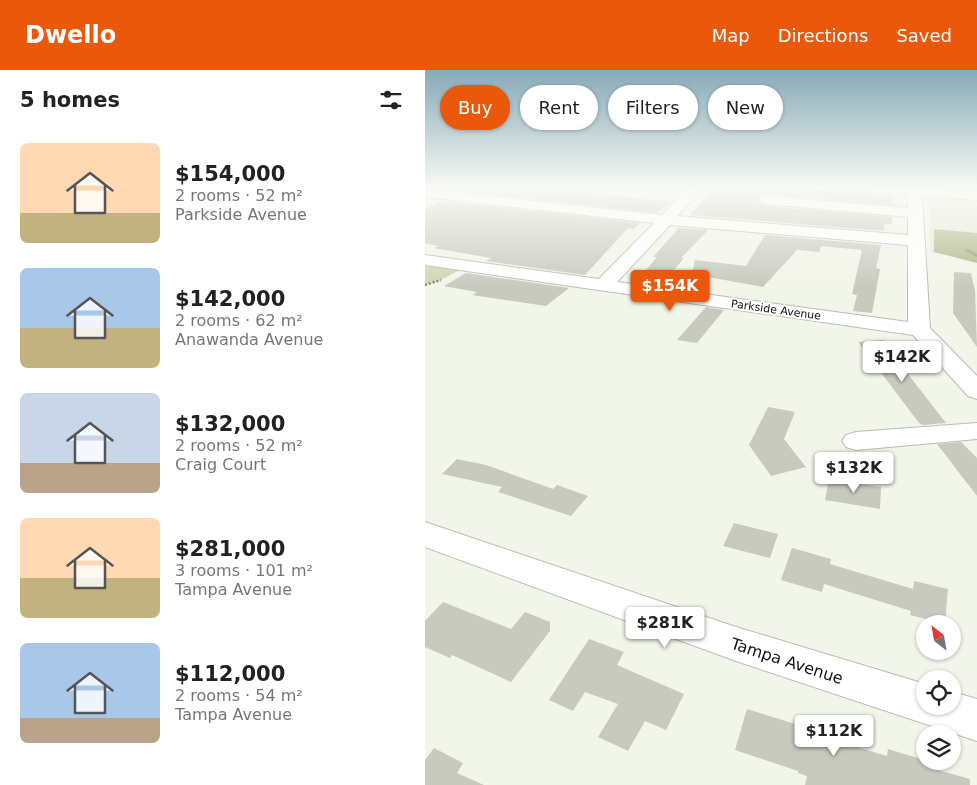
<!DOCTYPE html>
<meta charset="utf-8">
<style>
:root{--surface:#fff;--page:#f2f2f2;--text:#222;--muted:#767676;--accent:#ea580c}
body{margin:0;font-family:"DejaVu Sans",sans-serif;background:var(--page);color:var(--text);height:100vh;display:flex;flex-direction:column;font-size:19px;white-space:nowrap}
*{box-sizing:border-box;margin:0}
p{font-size:16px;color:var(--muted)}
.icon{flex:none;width:28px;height:28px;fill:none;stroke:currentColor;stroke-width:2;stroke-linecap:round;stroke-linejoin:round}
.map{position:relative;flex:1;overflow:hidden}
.side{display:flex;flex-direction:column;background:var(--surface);width:425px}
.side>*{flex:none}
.banner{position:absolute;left:15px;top:15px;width:461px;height:45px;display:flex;gap:10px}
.needle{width:32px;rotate:329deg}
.controls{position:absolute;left:491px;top:545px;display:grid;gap:10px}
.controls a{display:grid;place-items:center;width:45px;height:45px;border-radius:50%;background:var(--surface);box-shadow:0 1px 4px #0004;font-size:25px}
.price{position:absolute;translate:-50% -42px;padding:0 11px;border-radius:5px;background:#fff;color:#222;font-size:16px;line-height:32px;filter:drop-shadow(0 1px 2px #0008)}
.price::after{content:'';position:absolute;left:50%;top:30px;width:15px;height:11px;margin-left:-8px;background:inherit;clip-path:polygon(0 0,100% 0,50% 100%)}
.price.current{background:var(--accent);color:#fff}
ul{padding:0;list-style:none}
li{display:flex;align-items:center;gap:15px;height:125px;padding:0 20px}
li span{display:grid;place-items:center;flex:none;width:140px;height:100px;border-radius:8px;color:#555}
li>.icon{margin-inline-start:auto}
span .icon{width:60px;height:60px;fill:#fffc;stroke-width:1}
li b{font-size:21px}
h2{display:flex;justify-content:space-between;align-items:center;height:60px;padding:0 20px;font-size:21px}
.chip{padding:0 18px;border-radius:22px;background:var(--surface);box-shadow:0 1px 4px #0004;font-size:18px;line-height:45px}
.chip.current{background:var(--accent);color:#fff}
header{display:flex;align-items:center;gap:30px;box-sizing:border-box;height:70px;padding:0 25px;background:var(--accent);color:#fff}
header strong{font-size:24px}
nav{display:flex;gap:28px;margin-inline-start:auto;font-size:18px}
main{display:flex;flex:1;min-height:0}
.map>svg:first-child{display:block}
.built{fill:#e6e9d7}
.green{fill:#d0d6b4}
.forest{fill:#aeb688}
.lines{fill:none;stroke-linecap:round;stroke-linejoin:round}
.stream{fill:#939a6d;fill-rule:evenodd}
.building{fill:#c8cabf}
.minor-casing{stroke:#bbbdb2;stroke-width:2}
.path{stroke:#7f8179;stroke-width:2.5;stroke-dasharray:2 2;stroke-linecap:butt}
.minor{fill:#fff;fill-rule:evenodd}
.labels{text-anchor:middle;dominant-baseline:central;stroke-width:4;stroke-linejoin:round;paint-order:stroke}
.far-street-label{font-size:11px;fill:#12130f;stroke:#fff}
.near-street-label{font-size:16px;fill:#12130f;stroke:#fff}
</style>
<header>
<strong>Dwello</strong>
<nav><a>Map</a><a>Directions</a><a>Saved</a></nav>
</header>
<main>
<section class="side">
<h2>5 homes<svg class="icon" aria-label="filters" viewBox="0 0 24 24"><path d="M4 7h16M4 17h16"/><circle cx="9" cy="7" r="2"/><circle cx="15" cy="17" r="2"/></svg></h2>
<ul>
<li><span style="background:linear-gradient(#ffd9b3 70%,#c2b280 0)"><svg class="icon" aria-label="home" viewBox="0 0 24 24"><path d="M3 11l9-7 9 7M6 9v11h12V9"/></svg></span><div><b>$154,000</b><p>2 rooms · 52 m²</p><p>Parkside Avenue</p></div></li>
<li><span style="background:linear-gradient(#a9c7e8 60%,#c2b280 0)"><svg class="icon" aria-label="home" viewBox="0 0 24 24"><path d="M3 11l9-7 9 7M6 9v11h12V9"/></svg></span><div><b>$142,000</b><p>2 rooms · 62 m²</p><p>Anawanda Avenue</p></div></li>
<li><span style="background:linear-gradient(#c9d6e8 70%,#b9a48a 0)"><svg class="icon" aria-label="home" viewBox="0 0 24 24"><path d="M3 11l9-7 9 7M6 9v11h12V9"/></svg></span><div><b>$132,000</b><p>2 rooms · 52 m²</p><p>Craig Court</p></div></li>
<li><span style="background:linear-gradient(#ffd9b3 60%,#c2b280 0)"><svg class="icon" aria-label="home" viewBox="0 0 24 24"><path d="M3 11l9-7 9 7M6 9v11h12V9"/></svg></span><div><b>$281,000</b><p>3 rooms · 101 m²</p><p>Tampa Avenue</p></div></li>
<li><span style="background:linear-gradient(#a9c7e8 75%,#b9a48a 0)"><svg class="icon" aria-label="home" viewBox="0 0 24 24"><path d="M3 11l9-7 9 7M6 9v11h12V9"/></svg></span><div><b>$112,000</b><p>2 rooms · 54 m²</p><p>Tampa Avenue</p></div></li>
</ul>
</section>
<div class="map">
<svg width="552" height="715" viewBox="0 0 552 715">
<rect width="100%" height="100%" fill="#f2f5e9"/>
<path class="built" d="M403,118l71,5v17l-78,-7z
M504,127l48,3v58l-47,-5z"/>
<path class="green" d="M0,190l42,6 -28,15 -14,4z"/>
<path class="forest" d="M509,159l43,4v30l-43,-11z"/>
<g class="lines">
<path class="stream" d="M540,179h4l8,5v3l-12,-6z"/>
</g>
<path class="building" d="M43,118h121l-7,4 90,10 -15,11 -196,-22z
M292,118h81l95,8v9l-127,-11 -5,1 -4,4 2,5 7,2 126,11v7h-8v7l-194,-16 21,-24 3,1z
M16,131l200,22 -8,6 -5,-1 -43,47 -99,-14 5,-3 -58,-10 6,-2 -14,-3v-34z
M254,158l29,2 -27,28h3l-21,25h-9l-2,2 -17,-2 22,-26h-4z
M340,165l116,10 -5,23 4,1 -8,44 -19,-2 4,-16 -5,-1 10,-44 -41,-4 -2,6 -22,-2 -34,37 -71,-13 3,-14 51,6z
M529,202l17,1 4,18 2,56 -24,-34z
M41,203l103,15 -23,18 -74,-11 5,-3 -33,-6z
M281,237l18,3 -27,33 -20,-3z
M458,270l13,16h-2l52,67 -24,2 -3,-2 -61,-81z
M343,337l27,5 -11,27 22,28 -35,9 -22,-31z
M536,372l16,16v38l-40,-52z
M32,389l29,6 67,24 4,-4 31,11 -17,20 -73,-24 4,-5 -60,-13z
M404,409l52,8 -1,22 -55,-9z
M309,453l44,11 -8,24 -47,-12z
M367,478l39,11 -1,5 83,25 1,-8 34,8 -3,35 -35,-9 1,-4 -87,-27 -2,8 -41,-12z
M18,532l68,27 14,-17 25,10v9l-39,51 -59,-27 -2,3 -25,-11v-26z
M164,569l35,13 -7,13 67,29 -18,36 -21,-9 -17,30 -30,-14 20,-33 -33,-12 -12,19 -24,-11z
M322,639l48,15 -1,4 93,28 1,-7 43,13v6l39,11v6h-165l2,-9 -9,-3v-2l-63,-21z
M9,678l29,15 -6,10 27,12h-59v-25z"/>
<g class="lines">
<g class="minor-casing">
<path id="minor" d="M263,118h15l-26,28 231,19v-18l-142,-13 -5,-1 -2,-3 2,-3 5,-1 142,12v-13l-40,-3 -7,-4h63l53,4v8l-55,-4 8,132 47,48v23l-9,-3 -55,-61 -488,-70v-10l174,24 55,-56 -229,-26v-8l237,26zM245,155l238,20v77l-291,-40z
M552,353v16l-121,11 -10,-3 -4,-6 4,-6 10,-3z
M0,452l311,105 189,57v22h28v-14l24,7v42l-241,-80 -311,-114z"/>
</g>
<path class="path" d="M0,215l16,-5"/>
<use href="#minor" class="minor"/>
</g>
<linearGradient id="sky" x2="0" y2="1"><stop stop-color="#86aab7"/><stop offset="0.54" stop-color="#f9faf5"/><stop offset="1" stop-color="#f9faf5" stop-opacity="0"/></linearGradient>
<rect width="552" height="218" fill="url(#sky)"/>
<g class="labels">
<g class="far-street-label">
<text transform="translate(351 240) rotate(8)">Parkside Avenue</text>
</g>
<g class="near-street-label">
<text transform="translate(362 591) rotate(18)">Tampa Avenue</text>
</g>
</g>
</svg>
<div class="controls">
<a><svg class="needle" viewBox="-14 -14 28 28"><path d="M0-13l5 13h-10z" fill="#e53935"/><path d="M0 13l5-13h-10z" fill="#767676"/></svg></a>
<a><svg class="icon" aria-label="locate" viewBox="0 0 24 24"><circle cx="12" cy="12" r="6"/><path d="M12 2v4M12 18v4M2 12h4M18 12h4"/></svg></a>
<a><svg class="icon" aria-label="layers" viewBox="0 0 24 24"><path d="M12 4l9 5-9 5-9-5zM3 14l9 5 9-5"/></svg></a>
</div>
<b class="price current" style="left:245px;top:242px">$154K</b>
<b class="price" style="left:477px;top:313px">$142K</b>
<b class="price" style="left:429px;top:424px">$132K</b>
<b class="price" style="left:240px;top:579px">$281K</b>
<b class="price" style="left:409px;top:687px">$112K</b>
<div class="banner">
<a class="chip current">Buy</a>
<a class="chip">Rent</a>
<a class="chip">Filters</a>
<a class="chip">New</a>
</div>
</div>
</main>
